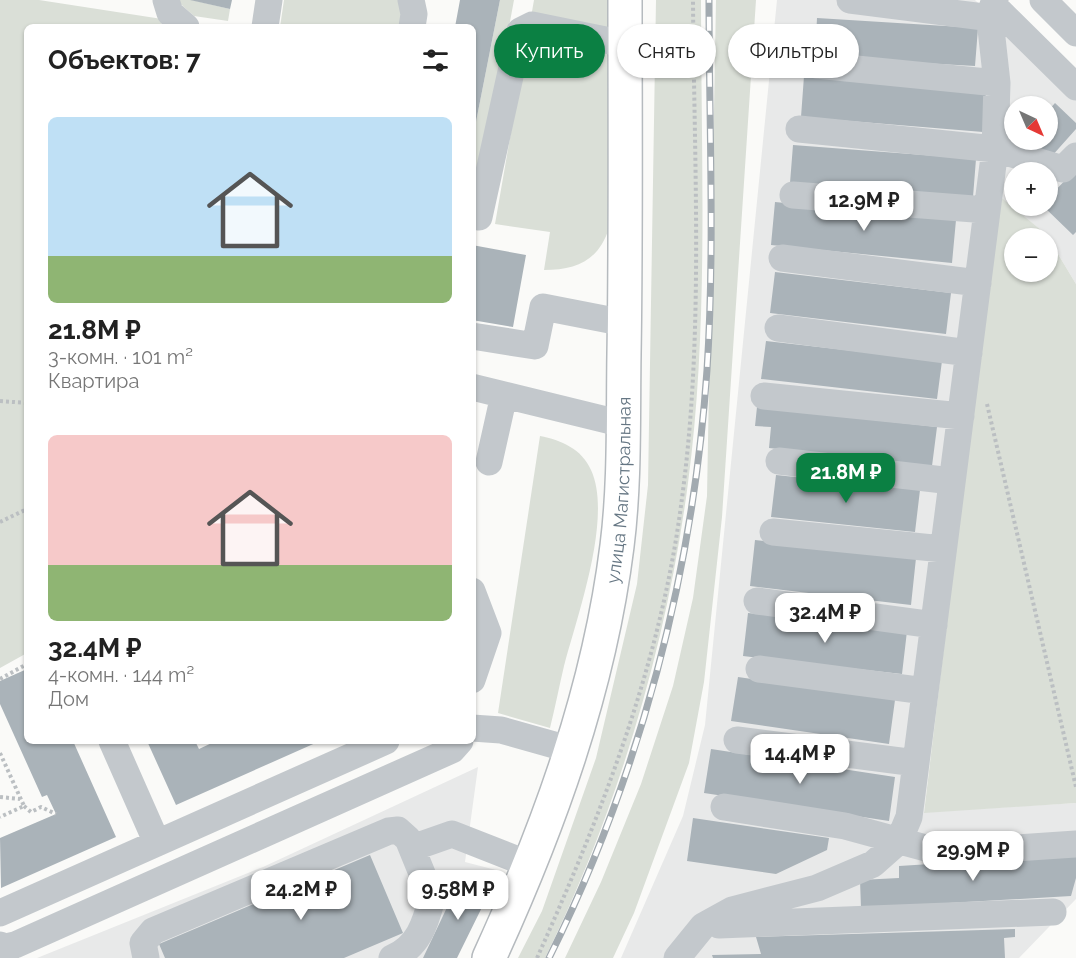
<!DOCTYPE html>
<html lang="ru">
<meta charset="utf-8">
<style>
:root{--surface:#fff;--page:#f2f2f2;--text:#222;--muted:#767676;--accent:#0b8043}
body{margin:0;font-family:Raleway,sans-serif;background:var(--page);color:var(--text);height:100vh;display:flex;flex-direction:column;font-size:22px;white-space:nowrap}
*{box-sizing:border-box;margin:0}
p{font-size:20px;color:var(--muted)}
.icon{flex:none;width:33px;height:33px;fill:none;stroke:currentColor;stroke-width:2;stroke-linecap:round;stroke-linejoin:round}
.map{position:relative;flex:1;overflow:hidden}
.panel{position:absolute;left:24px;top:24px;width:452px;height:720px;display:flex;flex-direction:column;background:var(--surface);border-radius:9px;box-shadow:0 2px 4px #0004}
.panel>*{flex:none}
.guide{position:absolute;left:494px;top:24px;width:492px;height:54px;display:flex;gap:12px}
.needle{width:39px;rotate:136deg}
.tools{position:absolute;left:1004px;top:96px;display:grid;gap:12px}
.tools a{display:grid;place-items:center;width:54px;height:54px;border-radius:50%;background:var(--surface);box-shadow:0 2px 4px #0004;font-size:30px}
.price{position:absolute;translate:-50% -51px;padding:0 14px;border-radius:12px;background:#fff;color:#222;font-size:20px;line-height:39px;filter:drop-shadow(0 2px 3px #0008)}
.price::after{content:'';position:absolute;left:50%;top:36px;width:18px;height:14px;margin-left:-9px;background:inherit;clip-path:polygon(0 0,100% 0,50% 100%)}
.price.on{background:var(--accent);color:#fff}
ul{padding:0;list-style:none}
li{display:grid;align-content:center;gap:12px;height:318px;padding:0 24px}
li span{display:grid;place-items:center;height:186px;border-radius:9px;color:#555}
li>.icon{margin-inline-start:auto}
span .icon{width:108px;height:108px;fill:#fffc;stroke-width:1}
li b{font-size:26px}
h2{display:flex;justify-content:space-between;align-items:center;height:72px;padding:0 24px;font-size:26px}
.tag{padding:0 21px;border-radius:27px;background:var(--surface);box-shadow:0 2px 4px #0004;font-size:21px;line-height:54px}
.tag.on{background:var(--accent);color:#fff}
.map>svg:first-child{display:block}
.built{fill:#e8e9e9;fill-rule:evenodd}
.green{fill:#dadfd7;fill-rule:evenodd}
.building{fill:#aab3b9}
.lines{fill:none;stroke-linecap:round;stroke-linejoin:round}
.major-casing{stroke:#b5babe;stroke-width:36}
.path{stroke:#bbbfc2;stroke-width:4;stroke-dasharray:3 3;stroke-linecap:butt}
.minor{stroke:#c3c8cc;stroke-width:27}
.major{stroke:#fff;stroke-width:33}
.rail-casing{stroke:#a2aab0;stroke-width:7}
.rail{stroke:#fff;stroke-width:4.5;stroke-dasharray:14;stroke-linecap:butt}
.labels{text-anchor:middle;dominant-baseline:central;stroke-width:6;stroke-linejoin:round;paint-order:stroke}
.street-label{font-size:18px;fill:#657683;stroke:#fff}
</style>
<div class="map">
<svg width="1076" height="958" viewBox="0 0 1076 958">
<rect width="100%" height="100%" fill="#fafaf8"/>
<path class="built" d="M777,0h198l101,100v184l-30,-50 -48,-38 -74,616 152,-9v96l-57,59h-398l62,-142 22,-91zM1014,106h33v34h-33zM1014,172h33v34h-33z
M478,767l-13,95 31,8 -40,88h-419l226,-91z"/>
<path class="green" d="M0,0h39l123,19 -1,8h-134v626l-27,15z
M176,0h16l38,9 -2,12 -34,-5z
M284,0h116l4,27h-124z
M500,0h14l-41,220v-83z
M534,0h81l-6,228c-10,32 -32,42 -65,42l6,-38 -55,-8z
M656,0h45c0,159 8,326 -13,483 -21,161 -71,329 -143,475h-27l24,-47 54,-153 41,-174 11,-99z
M716,0h40l-34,517 -18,165 -15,81 -55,150 -21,45h-48l36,-76 40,-98 32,-98 20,-88 14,-102z
M998,195l48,39 30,50v519l-152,10zM1014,238h33v34h-33z
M540,436c21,4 42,13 51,34 22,47 -14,147 -27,196 -5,21 -9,42 -14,62l-52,-15z"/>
<path class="building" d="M190,0h42l-2,9z
M460,0h40l-26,132 -2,-105h-17z
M817,18l161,10 -3,38 -160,-9z
M804,76l182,15 -3,41 -182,-15z
M1055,103l21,20v6l-25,28 -32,-15 28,-2v-28z
M793,145l183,14 -3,38 -183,-14z
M1076,169v63l-3,3 -30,-29h4v-7z
M775,202l181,18 -4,43 -181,-18z
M472,245l54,10 -13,72 -41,-7z
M775,272l176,21 -5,41 -176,-21z
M766,341l176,20 -5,38 -176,-20z
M757,407l180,20 -5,39 -163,-18 2,-21 -16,-1z
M776,475l144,15 -5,42 -144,-15z
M755,540l161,18 -5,47 -161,-19z
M748,613l159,18 -5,43 -159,-18z
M27,669v72h46l43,96 -115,51 -1,-50 56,-24 -9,-19 -5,2 -42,-93v-23z
M738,677l157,23 -6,44 -158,-23z
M147,741h48l4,8 17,-8h104l-144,64z
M711,749l184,28 -6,44 -185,-28z
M693,818l136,20 -2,12 -51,24 -89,-13z
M370,855l33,78 -59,25h-179l-6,-14z
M1076,855v23l-5,18 -210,12 -1,-28 39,-2v-12z
M460,880l31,9 -34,69h-34z
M1015,929v8l-11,1 1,20h-292l-1,-3 49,-1 -5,-17z"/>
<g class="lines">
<g class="major-casing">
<g id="major">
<path id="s1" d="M489,958c60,-131 110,-268 128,-412 8,-63 6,-128 7,-192 2,-118 1,-236 1,-354"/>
</g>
</g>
<path class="path" d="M0,401l27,2
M987,404l89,383
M0,522l27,-13
M0,679l27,-15
M0,753l24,53 -24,11
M0,797l20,2
M24,806l7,6 10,-5 15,7
M537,958c66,-147 125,-299 145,-460 22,-164 12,-333 11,-498"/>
<path class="minor" d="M166,0l4,13 16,14
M411,0l3,14 -2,13
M850,0l142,18
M1043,0l33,33
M993,5l83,82
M265,27l4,-27
M816,65l181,18
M799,129l196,20 68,20 13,-13
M793,195l194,15
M479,217l41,-186 12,-6 93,19
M782,258l196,25
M778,328l191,25
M472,336l63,10 8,-39 82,16
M472,387l151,37
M764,396l197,20
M779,461l173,20
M489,462l15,-67
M773,532l170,17
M472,591l16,42 -16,47
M757,601l177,24
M759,669l166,22
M472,728l29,2 71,20
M737,740l179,23
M112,741l45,102
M724,807l121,19 99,27 132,-9
M412,848l40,-14 79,31
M0,913l386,-172
M719,925l334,-13
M0,945l6,2 9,-2 437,-195 8,-9
M146,958l-3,-15 10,-12 236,-100 9,-1 10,9 24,59c-7,27 -14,49 -40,60
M677,958l26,-32 29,-16 85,-22 56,-24 26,-23 10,-24 86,-668 2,-66 -6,-54 4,-29"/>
<use href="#major" class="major"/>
<g class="rail-casing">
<path id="rail" d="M549,958c91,-183 144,-384 158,-588 8,-122 2,-247 2,-370"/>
</g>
<use href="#rail" class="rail"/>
</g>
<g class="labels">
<g class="street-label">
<text stroke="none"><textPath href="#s1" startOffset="489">улица Магистральная</textPath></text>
</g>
</g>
</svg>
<div class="tools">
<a><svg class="needle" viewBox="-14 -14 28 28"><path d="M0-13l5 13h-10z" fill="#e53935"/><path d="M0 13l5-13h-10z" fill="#767676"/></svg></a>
<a>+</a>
<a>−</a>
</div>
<b class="price" style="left:864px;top:232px">12.9M ₽</b>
<b class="price on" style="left:846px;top:504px">21.8M ₽</b>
<b class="price" style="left:825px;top:644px">32.4M ₽</b>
<b class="price" style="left:800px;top:785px">14.4M ₽</b>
<b class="price" style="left:973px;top:882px">29.9M ₽</b>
<b class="price" style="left:301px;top:921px">24.2M ₽</b>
<b class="price" style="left:458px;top:921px">9.58M ₽</b>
<div class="guide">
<a class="tag on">Купить</a>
<a class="tag">Снять</a>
<a class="tag">Фильтры</a>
</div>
<section class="panel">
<h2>Объектов: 7<svg class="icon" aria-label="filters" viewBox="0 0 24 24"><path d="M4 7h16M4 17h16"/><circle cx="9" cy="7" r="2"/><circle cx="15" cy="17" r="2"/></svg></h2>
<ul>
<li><span style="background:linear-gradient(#bfe0f5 75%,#8fb573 0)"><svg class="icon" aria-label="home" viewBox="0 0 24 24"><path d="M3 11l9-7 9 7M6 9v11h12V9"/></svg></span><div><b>21.8M ₽</b><p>3-комн. · 101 m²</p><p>Квартира</p></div></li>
<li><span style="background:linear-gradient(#f6c9c9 70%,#8fb573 0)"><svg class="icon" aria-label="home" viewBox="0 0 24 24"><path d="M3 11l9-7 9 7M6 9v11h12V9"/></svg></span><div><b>32.4M ₽</b><p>4-комн. · 144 m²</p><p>Дом</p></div></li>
</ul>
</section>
</div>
